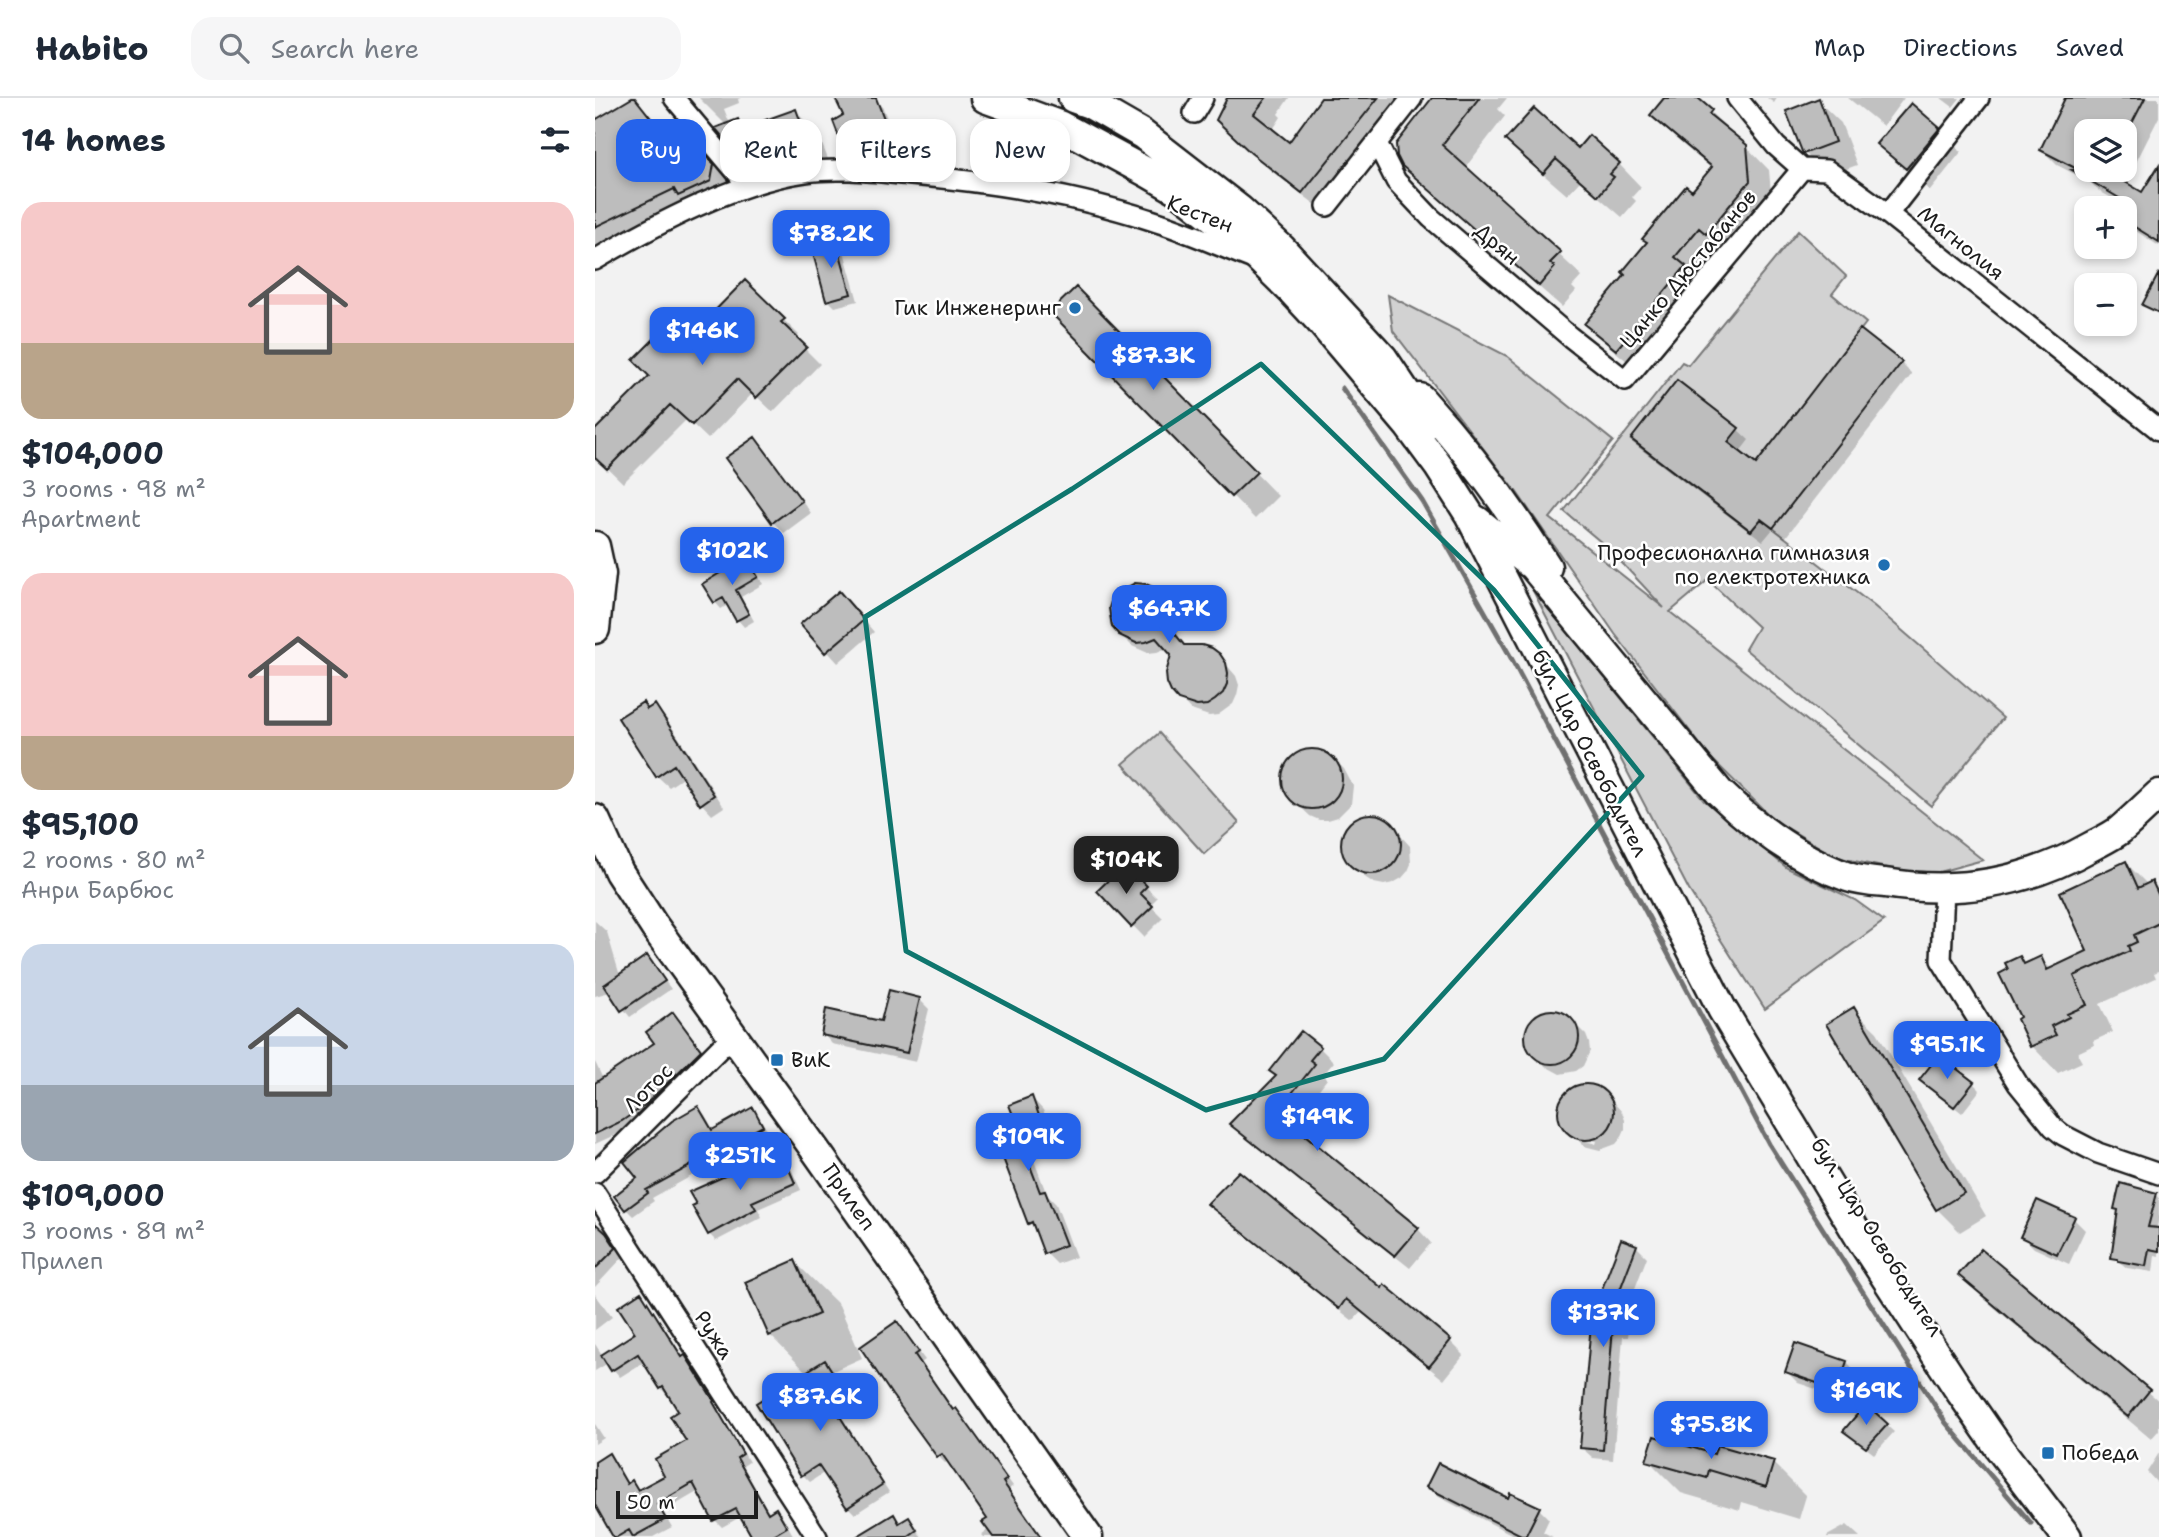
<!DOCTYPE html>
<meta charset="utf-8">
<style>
:root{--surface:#fff;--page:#f6f6f7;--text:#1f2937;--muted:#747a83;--line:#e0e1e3;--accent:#2563eb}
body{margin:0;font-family:"Shantell Sans",sans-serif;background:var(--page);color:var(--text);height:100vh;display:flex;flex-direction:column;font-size:26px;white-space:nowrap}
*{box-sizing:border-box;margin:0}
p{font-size:23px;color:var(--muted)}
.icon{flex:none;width:38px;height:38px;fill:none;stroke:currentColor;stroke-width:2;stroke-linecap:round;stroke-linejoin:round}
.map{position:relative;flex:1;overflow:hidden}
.panel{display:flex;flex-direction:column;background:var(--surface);width:595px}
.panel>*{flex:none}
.hud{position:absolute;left:21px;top:21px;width:665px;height:63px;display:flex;gap:14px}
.buttons{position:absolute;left:1479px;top:21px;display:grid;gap:14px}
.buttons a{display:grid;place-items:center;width:63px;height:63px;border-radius:14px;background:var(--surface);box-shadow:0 4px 10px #0003;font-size:35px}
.scale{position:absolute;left:21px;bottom:18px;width:142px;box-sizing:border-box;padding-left:7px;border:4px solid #1c1c1c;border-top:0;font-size:19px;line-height:24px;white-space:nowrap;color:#1c1c1c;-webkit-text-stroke:5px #fff;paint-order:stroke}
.price{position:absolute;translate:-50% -60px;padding:0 16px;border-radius:14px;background:var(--accent);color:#fff;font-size:23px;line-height:46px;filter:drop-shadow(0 2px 4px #0008)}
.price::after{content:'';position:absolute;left:50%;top:42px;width:21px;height:16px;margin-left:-10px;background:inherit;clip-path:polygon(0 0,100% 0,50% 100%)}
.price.selected{background:#222;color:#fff}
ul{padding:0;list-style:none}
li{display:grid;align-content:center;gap:14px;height:371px;padding:0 21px}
li span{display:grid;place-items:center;height:217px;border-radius:21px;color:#555}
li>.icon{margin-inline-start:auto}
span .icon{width:126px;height:126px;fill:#fffc;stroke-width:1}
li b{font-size:30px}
h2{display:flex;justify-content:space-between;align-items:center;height:84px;padding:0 21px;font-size:30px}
.tag{padding:0 24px;border-radius:21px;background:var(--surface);box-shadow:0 4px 10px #0003;font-size:24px;line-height:63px}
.tag.selected{background:var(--accent);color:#fff}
header{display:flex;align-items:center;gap:42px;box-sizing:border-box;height:98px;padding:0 35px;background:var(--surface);border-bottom:2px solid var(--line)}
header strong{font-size:33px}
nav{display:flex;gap:38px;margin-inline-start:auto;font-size:24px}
.search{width:490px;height:63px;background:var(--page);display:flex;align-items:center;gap:18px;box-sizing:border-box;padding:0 24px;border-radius:21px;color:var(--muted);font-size:26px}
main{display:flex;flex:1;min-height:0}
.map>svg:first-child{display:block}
.green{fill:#d2d2d2;stroke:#777;stroke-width:2}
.shadow{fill:#0003;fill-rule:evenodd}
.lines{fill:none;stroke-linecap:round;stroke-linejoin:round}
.stream{stroke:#707070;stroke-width:5}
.building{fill:#bdbdbd;stroke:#1c1c1c;stroke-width:2}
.street-casing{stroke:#1c1c1c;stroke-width:24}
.secondary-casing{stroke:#1c1c1c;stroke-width:33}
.street{stroke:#fff;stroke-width:19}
.secondary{stroke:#fff;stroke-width:28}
.marked{fill:none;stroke:#0f766e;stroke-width:5;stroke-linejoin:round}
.poi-dot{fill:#1f6fb2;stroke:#fff;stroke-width:2.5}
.labels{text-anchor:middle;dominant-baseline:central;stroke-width:5;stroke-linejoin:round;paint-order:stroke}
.street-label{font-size:21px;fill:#1c1c1c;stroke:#fff}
.poi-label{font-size:21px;fill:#1c1c1c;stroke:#fff;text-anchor:end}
</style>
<header>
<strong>Habito</strong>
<div class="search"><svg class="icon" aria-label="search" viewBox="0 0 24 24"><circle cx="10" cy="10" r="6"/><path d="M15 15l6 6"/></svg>Search here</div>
<nav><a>Map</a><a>Directions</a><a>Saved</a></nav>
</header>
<main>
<section class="panel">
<h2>14 homes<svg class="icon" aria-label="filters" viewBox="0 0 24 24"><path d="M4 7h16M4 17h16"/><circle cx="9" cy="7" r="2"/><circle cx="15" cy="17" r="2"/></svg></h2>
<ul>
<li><span style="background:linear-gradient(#f6c9c9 65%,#b9a48a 0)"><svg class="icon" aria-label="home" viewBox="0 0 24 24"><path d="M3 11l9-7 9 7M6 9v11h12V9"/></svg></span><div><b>$104,000</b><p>3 rooms · 98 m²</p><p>Apartment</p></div></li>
<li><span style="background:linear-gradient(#f6c9c9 75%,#b9a48a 0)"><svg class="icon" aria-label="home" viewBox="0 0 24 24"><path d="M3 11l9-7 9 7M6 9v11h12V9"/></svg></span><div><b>$95,100</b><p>2 rooms · 80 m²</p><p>Анри Барбюс</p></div></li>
<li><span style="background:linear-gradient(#c9d6e8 65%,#9aa5b1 0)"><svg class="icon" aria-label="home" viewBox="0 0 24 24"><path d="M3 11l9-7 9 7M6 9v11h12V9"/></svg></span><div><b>$109,000</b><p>3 rooms · 89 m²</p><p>Прилеп</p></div></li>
</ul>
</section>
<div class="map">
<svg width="1564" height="1439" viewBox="0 0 1564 1439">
<rect width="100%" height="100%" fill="#f2f2f2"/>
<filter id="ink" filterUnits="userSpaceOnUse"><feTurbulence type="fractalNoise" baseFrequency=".0143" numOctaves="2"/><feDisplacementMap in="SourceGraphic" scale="14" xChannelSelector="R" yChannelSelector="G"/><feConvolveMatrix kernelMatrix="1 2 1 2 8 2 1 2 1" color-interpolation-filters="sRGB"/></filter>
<g filter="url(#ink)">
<path class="green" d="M1203,133l48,45 -14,18 34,29 -110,141 -28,-22 -51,-61 -46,59 119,91 11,-12 113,87 129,112 -72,88 -186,-157 13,-22 -50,-47 -38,32 313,248 -59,16 -88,-19 -62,-37 -64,-63 -95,-123 -99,-143 -123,-160 -5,-36 119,61 106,85 -63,77 114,90 -56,-60 -44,-37 118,-149 6,3z
M936,489l173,213 83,68 68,32 29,21 -119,88 -76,-119z
M564,635l80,90 -35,31 -81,-90z"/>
<path class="shadow" d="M104,0h42l-3,1 1,4 -15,6 6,15 7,-3 23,23 18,42 -6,2 -23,-23 -23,-40z
M634,0h60l-11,16 3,3 -9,14 18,14 33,-47h85l-88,110 -50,-38 -35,-33z
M839,0h73l-9,11 7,7 -40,52 117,108 -10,11 4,4 -14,16 -135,-118 -23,-24z
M1072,0h28l39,36 35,36 3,34 -132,168 -30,-25 -23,-23 125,-155 -37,-31 -23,-23z
M1172,0h10l-3,5z
M1253,0h56l-21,28z
M1346,0h19l-7,9z
M1472,0h92v19l-34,67 18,11 16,-27v78l-34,-22v-16h-10l4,-6 -20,-11 -9,-9 -33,-17 -15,-15zM1491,33h39v39h-39z
M39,1l35,38 17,3 4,-1 22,22 23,27 -3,15 -31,14 -6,-6 -100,52v-149l5,5z
M281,3l7,7 11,28 -45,12 -7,-7z
M1223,3l23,22 16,42 -29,11 -23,-23z
M200,13l23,23 12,30 -24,10 -23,-23z
M1344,31l22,23 -31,39 -51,-47z
M983,52l41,14 22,23 -9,10 4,4 -14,16 -42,-36 -13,14 -37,-32z
M241,143l7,7 15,53 -23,6 -7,-7z
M150,184l54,53 -4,4 25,25 -47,48 -20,-19 -45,46 -21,-20 -64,64 -28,-27v-23z
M481,192l202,206 -23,23 -202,-207z
M1306,265l11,11 -127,164 -12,-9 -10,12 -118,-90 -12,-12 104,-10 12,11 -10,13 17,13z
M160,341l11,11 45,63 -27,20 -11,-11z
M151,462l6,6 11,18 -22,13 13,24 -10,6 -6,-7 -9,-16 -8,5 -6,-7z
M559,491l19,19 4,8 2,9 -2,12 8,10 34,9 17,20 3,9 -2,10 -4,9 -15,11 -9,1 -18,-6 -18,-19v-37l-6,-6 -10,4 -9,1 -16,-7 -12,-12z
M255,506l24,28 -36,31 -35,-39z
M47,606l6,6 7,-4 11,12 58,89 -12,8 -11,-12 -17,-26 -15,10 -12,-11z
M710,653l19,1 8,5 12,12 9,17 -2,18 -13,13 -10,3h-9l-9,-4 -20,-19 -5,-8 -1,-10 1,-9 5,-9 6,-6z
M783,719l8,3 24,26 1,18 -3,7 -6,7 -9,5 -9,2 -10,-2 -8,-5 -19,-20 -3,-9v-10l3,-9 6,-7 8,-5z
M1531,765l22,22 4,-2 7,8v80l-5,2 2,5 -56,26 13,28 -20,9 1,4 -17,8 5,9 -24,11 -26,-27 -10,-28 -12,-48 10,-12 6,7 14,-7 12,12 37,-18z
M542,780l20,20 -7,7 13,13 -19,19 -45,-46 35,-10z
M0,823l12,11 13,44 27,-19 24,32 -41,28 -20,-25 -15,4z
M324,901l10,10 -13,53 -84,-18 -9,-10 60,-11z
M1259,912l23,22 109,184 -26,16 -23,-23z
M957,913l9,2 13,10 12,12 3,8 1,8 -7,15 -7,5 -16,3 -15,-8 -16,-19 -1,-17 3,-7 13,-10z
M85,924l27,36 -77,70 -35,16v-82l8,17 54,-36z
M725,950l14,14 -11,13 4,4 -36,47 127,103 13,14 -21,25 -164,-130 -14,-14z
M1378,985l7,7 -18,23 -33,-26z
M993,987l16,7 18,20 3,8v9l-4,9 -5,6 -16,6 -16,-4 -8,-8 20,6 1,-3 -24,-6 -7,-7 -6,-16 5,-15 6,-6z
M437,1000l11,12 10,25 -11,4 6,14 -15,5 14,37 9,9 20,53 -19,7 -11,-11 -8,-22 -8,-8 -13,-102z
M103,1010l7,7 9,16 38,-22 7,8 10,16 -117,65 2,3 -21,15 -7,-7 13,-31z
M185,1055l7,7 14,30 -43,19 4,8 -46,24 -7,-7z
M1561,1097l3,2v22l-3,11h3v26l-4,-1 -2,17 -26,-4 -14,-11 6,-45 -3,-4z
M615,1106l172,86 3,-3 65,54 14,14 -20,25 -83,-68 -8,9 -129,-103z
M1479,1121l11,11 -16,34 -35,-16 -12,-12z
M0,1127l20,19 8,13 -28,30z
M1027,1143l15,6 10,10 -21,55 4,4 -2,21h-5l-10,123 -20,-2 -11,-10 16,-145z
M1386,1153l178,150v29l-8,9 -168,-141 -23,-23z
M200,1164l44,43 23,53 -29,13 22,35 -15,9 49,77 -34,22 -7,-7 -23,-35 -15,10 -7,-7 4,-102 -37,-38z
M0,1196l17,23 -17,13z
M45,1197l8,7 36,56 8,7 28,44 -2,1 31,52 -6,4 27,48 6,-4 7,7 10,18 -4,2h-35l-12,-21 -20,11 -7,-7 -16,-29 -36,21 9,15 -19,10h-38l-20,-48v-25l13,-8 8,7 12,22 4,-2 8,8 27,-15 21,-34 -8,-30 -19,-24 -17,-26 -24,15 -12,-14 -13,8v-27l8,12 35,-22z
M302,1225l28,37 -4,3 34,48 8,7 50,68 -5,4 34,47h-59l-2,-2 8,-6 1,-10 -41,-58 -4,2 -7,-7z
M1252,1264l11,12 -9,26 -51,-17 -11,-11z
M1271,1309l28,25 -20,22 -21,-16z
M0,1326l9,14 -9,6z
M1564,1355v32l-12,-13z
M1120,1358l58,7 33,33 -7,23 -57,-17 -2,8 -59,-17 -33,-33z
M833,1389l80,14 31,8 10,10 -6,13 10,5h-36l-78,-40z
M298,1418l8,8 7,-5 14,18h-54z
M1252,1427l13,12h-33v-1z"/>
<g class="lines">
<path class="stream" d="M747,290l80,113 87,153 260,490 177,279 85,100"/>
</g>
<path class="building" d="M37,0h3l31,39 13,-6 6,7 5,-1 24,27 -3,17 -33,15 -4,-7 -79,38v-107z
M240,0h41l12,31 -47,13 -8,-21 10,-6z
M632,0h39l-12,16 35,28 32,-44h57l-76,95 -51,-40 -35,-33z
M837,0h47l-37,47 119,107 -11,11 5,4 -16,19 -137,-120 -5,-10 -1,-12z
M1069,0h34l14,12 -3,4 38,31 3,36 -44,53 -7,-6 -24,29 11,9 -70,84 -32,-26 41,-49 -3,-3 25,-30 -5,-3 44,-53 6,5 20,-24 -62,-52z
M1224,0l16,44 -32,12 -17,-43z
M1470,0h80l-17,33h-42v39h19l37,22 17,-27v77l-34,-21v-13h-12l6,-10 -47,-28h7l-39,-20z
M1316,5l29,25 -34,41 -30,-25z
M939,10l44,40 11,-13 31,28 -10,11 4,3 -16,19 -42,-37 -13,15 -38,-34z
M201,11l12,33 -27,10 -16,-32z
M143,21l18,44 -8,3 -33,-38z
M241,141l15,55 -25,7 -15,-55z
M1564,175v40l-17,-8z
M150,182l40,39 -4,3 26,25 -51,51 -19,-19 -45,46 -22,-20 -63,64 -12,-11v-28l54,-54 -16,-16 44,-44 17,16z
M481,189l181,185 -26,25 -181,-185z
M1265,231l42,33 -129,166 -12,-9 -10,12 -120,-92 46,-59 62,48 -11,14 28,22z
M160,339l47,64 -30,22 -47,-65z
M151,459l12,20 -22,13 13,24 -13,7 -13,-23 -9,5 -12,-19z
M540,485l11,1 9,4 7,6 5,9 2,10 -2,11 17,21h18l10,3 8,6 6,9 2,10 -1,11 -4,9 -8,7 -8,5 -10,1 -19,-6 -7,-8 -4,-9 -1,-10 5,-18 -15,-17 -10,4 -10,1 -17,-8 -7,-8 -3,-19 3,-9 6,-7z
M244,493l25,29 -39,33 -25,-29z
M48,604l4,7 8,-5 59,91 -14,10 -26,-40 -18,12 -38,-59z
M687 681a30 30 0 1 1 60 0a30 30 0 1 1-60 0Z
M746 746a30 30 0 1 1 60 0a30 30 0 1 1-60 0Z
M1531,763l12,27 14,-7 7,15v27l-25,12 3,7 -9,4 2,5 -56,25 13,29 -20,9 2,3 -18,9 5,9 -26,12 -13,-28 3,-2 -21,-43 9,-5 -3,-6 15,-7 4,8 17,-8 6,14 40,-19 -27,-59z
M527,769l12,12 3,-3 10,10 -7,7 13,13 -22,21 -34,-36z
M52,857l18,26 -44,30 -17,-26z
M294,892l31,8 -13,55 -86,-18 5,-26 55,12z
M1259,909l110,186 -28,17 -110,-186z
M930 939a27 27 0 1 1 54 0a27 27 0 1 1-54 0Z
M78,914l28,38 -56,55 -23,16 -27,13v-51l59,-40 -8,-11z
M706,933l20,16 -11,13 5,4 -38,48 142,116 -24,28 -166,-132 47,-48 -7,-5z
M1344,957l35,27 -20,25 -35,-27z
M963 1014a28 28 0 1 1 56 0a28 28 0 1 1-56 0Z
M437,998l10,28 -10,3 5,15 -14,5 17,45 5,-1 21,54 -22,9 -12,-32 -4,2 -36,-95 23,-9 -6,-15z
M103,1008l14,24 41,-23 10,19 -117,64 2,3 -23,17 -11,-14 23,-18 -13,-16 48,-41z
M186,1053l14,32 -43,19 4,7 -48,26 -16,-29 4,-2 -7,-12z
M644,1073l143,117 2,-4 67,56 -22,27 -83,-68 -7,10 -132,-105z
M1525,1085l37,10 -9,34 11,1v23l-10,-2 -3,17 -28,-5v-2l-7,-1 7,-48 -4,-1z
M1442,1102l38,17 -18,37 -37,-17z
M0,1125l11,10 10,15 -21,21z
M1026,1141l16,6 -22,58 5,1 -2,24 -5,-1 -10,123 -23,-2 13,-147 4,1z
M1386,1151l169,141 -22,27 -170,-142z
M200,1162l24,54 -50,22 -24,-54z
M46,1194l41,65 3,-2 29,46 -1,1 30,52 -6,4 31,55 8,-5 11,19 -17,10h-18l-16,-28 -23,12 -20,-38 -36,21 9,15 -33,18 -4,-7 -12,7h-4l-18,-32v-43l14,-9 18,31 5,-4 6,10 26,-14 -9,-17 31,-18 -16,-25 8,-5 -15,-24 -3,2 -22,-35 -27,17 -10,-16 34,-22 -17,-26z
M302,1223l22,31 -4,3 38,55 3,-2 51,71 -4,3 38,55h-48l-11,-15 5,-3 -45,-65 -5,3 -45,-62 -32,-48z
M1200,1245l52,18 -10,29 -52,-18z
M230,1262l24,38 -15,9 49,77 -36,24 -29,-43 -17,11 -45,-73z
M1271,1306l22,20 -22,24 -23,-17z
M1059,1338l60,18 3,-9 57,16 -8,26 -57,-17 -2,8 -61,-17z
M843,1365l70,35 2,-5 30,14 -15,30 -99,-50z
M299,1416l5,9 10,-6 8,13 -10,7h-51z"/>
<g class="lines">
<g class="street-casing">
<path id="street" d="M79,0l74,88
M1142,0l39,48 26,23 25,1 61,44 271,216
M599,15l9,-15
M782,45l19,38 35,37 138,118 56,44 177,-211
M732,108l85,-108
M1293,116l91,-116
M0,162c61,-36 140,-78 210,-88 35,-5 72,0 106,3 81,7 163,20 240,45 36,11 70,27 105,40
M1349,789l-3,73 77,124 35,43 10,8 35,18 61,21
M0,1075l138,-138
M0,1095l222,344"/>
</g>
<g class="secondary-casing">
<path id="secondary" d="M390,0l76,28 89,48 29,17 55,43 58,57 28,30 88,104 31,42 30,47 253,495 138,229 97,149 43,62 67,88
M478,0l17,6 52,30 98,76 41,38 102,110 44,66
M825,300c46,51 91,111 127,169
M881,422l57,46 186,226c38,37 79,67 129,85 11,4 25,5 37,6 73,12 142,0 207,-37 9,-5 19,-9 28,-16 13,-11 26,-24 39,-36
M0,448l6,28 -6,55
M0,721l24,53 35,54 162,225 272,386"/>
</g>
<use href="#street" class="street"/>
<use href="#secondary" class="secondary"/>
</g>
</g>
<path class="marked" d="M666,266l233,226 148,186 -258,283 -178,51 -300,-159 -41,-334 207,-128z"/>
<g class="poi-dot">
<circle cx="480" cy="210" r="7"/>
<circle cx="1289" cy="467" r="7"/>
<rect x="175" y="955" width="14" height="14" rx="3.5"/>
<rect x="1446" y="1348" width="14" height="14" rx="3.5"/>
</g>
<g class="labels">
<g class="street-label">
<text transform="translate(605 116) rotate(21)">Кестен</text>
<text transform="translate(1366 145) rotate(39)">Магнолия</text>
<text transform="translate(902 146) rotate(41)">Дрян</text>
<text transform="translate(1093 171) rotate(-50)">Цанко Дюстабанов</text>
<text transform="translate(995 655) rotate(63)">бул. Цар Освободител</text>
<text transform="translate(53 990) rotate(-45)">Лотос</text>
<text transform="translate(254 1099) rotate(55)">Прилеп</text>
<text transform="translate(1282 1139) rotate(58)">бул. Цар Освободител</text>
<text transform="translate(119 1237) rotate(57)">Ружа</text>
</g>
<g class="poi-label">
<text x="466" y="210">Гик Инженеринг</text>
<text x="1275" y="455">Професионална гимназия<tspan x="1275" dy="24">по електротехника</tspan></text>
<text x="196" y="962" text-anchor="start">ВиК</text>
<text x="1467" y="1355" text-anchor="start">Победа</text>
</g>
</g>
</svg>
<div class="buttons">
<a><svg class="icon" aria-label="layers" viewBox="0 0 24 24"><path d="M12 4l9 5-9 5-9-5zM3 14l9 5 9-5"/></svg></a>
<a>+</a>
<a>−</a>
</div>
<div class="scale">50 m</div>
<b class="price" style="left:236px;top:172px">$78.2K</b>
<b class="price" style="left:107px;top:269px">$146K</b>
<b class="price" style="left:558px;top:294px">$87.3K</b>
<b class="price" style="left:137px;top:489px">$102K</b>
<b class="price" style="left:574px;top:547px">$64.7K</b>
<b class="price selected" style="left:531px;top:798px">$104K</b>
<b class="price" style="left:1352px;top:983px">$95.1K</b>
<b class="price" style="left:722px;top:1055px">$149K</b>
<b class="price" style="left:433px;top:1075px">$109K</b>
<b class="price" style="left:145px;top:1094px">$251K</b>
<b class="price" style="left:1008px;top:1251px">$137K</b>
<b class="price" style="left:1271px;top:1329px">$169K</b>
<b class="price" style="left:225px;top:1335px">$87.6K</b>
<b class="price" style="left:1116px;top:1363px">$75.8K</b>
<div class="hud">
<a class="tag selected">Buy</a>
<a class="tag">Rent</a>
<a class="tag">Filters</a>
<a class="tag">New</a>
</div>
</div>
</main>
